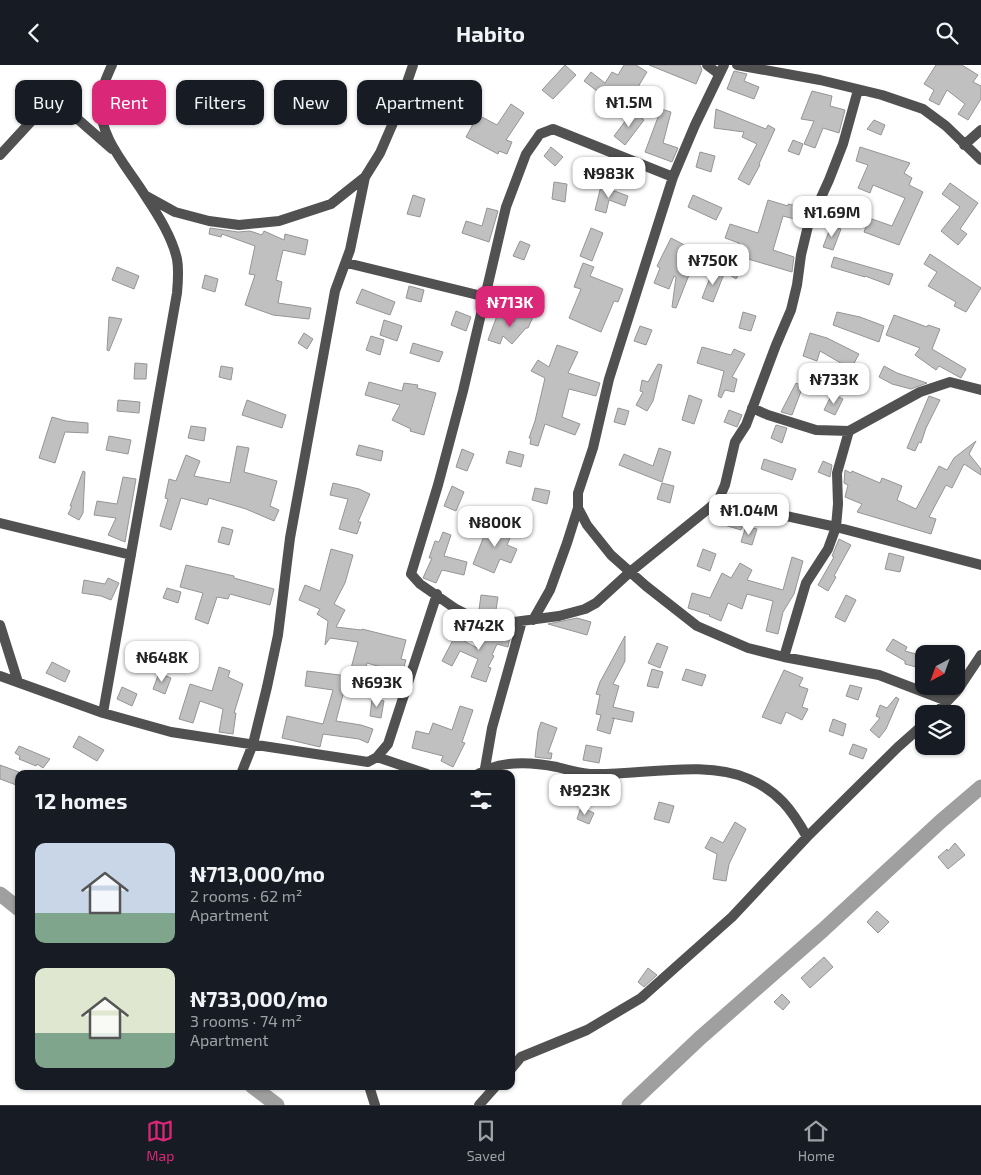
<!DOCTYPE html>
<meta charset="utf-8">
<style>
:root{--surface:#171b24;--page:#20242c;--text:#f1f3f6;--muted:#9ea1a6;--line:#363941;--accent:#db2777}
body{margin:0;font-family:"Exo 2",sans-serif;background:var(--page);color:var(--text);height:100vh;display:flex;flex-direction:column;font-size:19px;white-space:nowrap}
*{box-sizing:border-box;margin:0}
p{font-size:16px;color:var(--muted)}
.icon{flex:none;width:28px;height:28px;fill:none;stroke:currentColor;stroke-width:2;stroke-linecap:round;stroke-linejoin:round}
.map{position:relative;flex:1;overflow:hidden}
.side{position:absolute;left:15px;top:705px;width:500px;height:320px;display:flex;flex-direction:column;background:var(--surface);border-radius:10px;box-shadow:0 1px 4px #0004}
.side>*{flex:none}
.banner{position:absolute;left:15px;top:15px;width:500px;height:45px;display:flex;gap:10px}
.needle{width:32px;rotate:221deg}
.fabs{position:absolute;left:915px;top:580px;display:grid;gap:10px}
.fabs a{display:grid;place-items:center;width:50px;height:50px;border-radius:10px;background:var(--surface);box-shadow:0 1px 4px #0004;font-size:25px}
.price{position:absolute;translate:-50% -42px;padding:0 11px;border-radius:10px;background:#fff;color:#222;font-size:16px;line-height:32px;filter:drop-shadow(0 1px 2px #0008)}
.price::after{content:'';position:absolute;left:50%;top:30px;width:15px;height:11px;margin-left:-8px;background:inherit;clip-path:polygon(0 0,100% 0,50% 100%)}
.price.active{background:var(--accent);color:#fff}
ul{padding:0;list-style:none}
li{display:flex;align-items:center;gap:15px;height:125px;padding:0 20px}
li span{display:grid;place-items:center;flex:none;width:140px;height:100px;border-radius:10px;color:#555}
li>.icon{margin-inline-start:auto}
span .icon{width:60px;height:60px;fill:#fffc;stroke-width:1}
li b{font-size:21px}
h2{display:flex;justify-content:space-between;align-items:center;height:60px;padding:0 20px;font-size:21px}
.pill{padding:0 18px;border-radius:10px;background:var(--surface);box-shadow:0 1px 4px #0004;font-size:18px;line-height:45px}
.pill.active{background:var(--accent);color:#fff}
header{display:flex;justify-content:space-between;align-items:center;height:65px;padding:0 20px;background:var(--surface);font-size:22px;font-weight:700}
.tabs{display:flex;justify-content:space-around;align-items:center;height:70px;border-top:1px solid var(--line);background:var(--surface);font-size:14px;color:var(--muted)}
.tabs a{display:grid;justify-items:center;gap:2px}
.tabs .active{color:var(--accent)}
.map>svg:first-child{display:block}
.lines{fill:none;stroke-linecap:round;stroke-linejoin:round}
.canal{stroke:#9f9f9f;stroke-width:15}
.building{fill:#c0c0c0;stroke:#959595}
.minor{stroke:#515151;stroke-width:10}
</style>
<header><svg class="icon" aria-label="back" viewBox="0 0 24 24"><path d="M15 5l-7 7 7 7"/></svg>Habito<svg class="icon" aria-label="search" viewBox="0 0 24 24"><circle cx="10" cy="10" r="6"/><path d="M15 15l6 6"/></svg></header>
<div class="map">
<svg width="981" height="1040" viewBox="0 0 981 1040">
<rect width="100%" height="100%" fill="#fff"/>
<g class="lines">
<path class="canal" d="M0,829l19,15
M252,1021l25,19
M629,1040l71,-67 123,-108 117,-108 41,-35"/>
</g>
<path class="building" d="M565,0l11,10 -23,24 -11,-9z
M624,0h12l11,7 -15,25 3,2 -6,9 -16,-10 -2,4 -27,-21 7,-9 14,11 7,-11 6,3z
M649,0h51l2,5 -6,14z
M936,0h26l16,10 -5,7 8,4v13l-13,21 -10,-6 7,-10 -18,-14 -8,15 -10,-5 5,-10 -10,-6z
M734,6l13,3 -3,7 15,6 -5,12 -27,-10z
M432,20l13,7 -6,12 -14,-7z
M457,22l15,6 -5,13 -15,-6z
M812,26l20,5 -2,10 15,4 -6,23 -16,-5 -8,20 -11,-4 10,-23 -13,-2z
M511,39l13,9 -18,27 6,2 -5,12 -8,-3 -1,3 -32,-17 12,-22 19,10z
M661,44l10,3 -8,31 15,5 -6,14 -27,-10z
M716,44l50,20 2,-4 7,4 -16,35 1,1 -11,20 -11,-6 19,-35 -15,-7 2,-5 -30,-4z
M633,46l11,9 -19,25 -11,-9z
M874,55l11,5 -4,10 -14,-6z
M793,75l10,4 -4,11 -11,-4z
M551,82l12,10 -8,9 -11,-10z
M860,82l50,16 -6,10 8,5 -3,7 14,7 -24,53 -35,-13 5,-14 23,8 13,-28 -32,-13 -3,8 -12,-5 10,-23 -12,-4z
M700,87l15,4 -4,16 -15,-5z
M554,117l13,2 -2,18 -13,-3z
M950,118l28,20 -18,26 7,5 -9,11 -17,-14 19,-24 -18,-13z
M601,121l27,10 -3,10 -16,-6 -3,13 -11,-3z
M413,130l12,4 -5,18 -13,-3z
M693,130l29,13 -6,12 -28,-13z
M768,135l20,6v-2l17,4 -3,13 -19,-5 -10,34 21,7 -2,15 -44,-13 -12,20 -14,-9 17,-27 -14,-5 5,-14 28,9z
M487,143l11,3 -9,31 -27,-9 4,-12 16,5z
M831,161l10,3 -8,21 -10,-3z
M210,163l28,4 12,-1 12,4 2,-4 20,9 1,-6 23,6 -3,15 -22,-5 -7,30 6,2 -4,21 33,5 -2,11 -36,-4 -28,-10 10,-30 -6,-1 6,-28 -33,-12 -1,3 -12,-3z
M591,163l12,5 -11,28 -12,-5z
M671,173l27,14 -22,56 -4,-1 4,-30 -2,-1 -5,13 -15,-6 6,-15 -3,-2z
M520,176l10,4 -6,15 -11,-4z
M930,189l51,34 -15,24 -12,-6 2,-4 -28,-16 9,-14 -13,-8z
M834,192l59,17 -4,11 -24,-9v1l-34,-10z
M583,198l11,4 -4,9 33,13 -5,13 -4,-1 -13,31 -32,-14 12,-29 -7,-2z
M117,202l22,9 -5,13 -22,-9z
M713,205l11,4 -11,28 -11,-4z
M205,210l13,4 -3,13 -13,-4z
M409,221l15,4 -3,12 -15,-4z
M362,224l33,13 -5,13 -34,-12z
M456,246l15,6 -5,14 -15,-6z
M518,247l15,5 -5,11h-2l-14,16 -9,-8 -3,8 -12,-4 9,-24 17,6z
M743,247l13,4 -5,15 -12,-3z
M837,247l23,5 24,9 -5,16 -46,-17z
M894,250l33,12 1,-2 12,4 -8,20 34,20 -5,9 -22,-12 -3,4 -21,-15 5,-7 -34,-13z
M109,252l13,2 -13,32 -2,-1z
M384,255l18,6 -5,15 -17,-6z
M640,261l12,4 -6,15 -12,-4z
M304,268l9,6 -6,10 -9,-6z
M810,268l17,5 32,16 -8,15 -31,-18 -3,10 -14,-5z
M371,271l13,4 -4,15 -14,-5z
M413,278l30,9 -4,10 -29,-9z
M557,280l21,7 -10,21 32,10 -4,13 -27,-7 -7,28 18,7 -5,11 -30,-11 -7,22 -8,-2 1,-6h-2l6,-17 10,-43 -14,-7 7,-11 11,7z
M702,282l29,8 3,-6 11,5 -13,23 5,2 -3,13 -9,-2 -4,8 -3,-2 6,-25 -27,-8z
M135,298l12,1 -1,15h-12z
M658,299l4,1 -9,36 -6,10 -11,-6 7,-13 -3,-1 2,-11 6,2z
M221,301l12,2 -2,12 -12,-3z
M884,301l13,7 30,10 -16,6 -19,-5 -13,-7z
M369,317l33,9 2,-8 14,2 -1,3 19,5 -12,42 -14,-4 1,-2 -19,-9 8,-15 -35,-10z
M796,318l7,3 -11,29 -11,-3z
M832,329l11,5 -8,16 -11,-5z
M689,330l13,5 -8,24 -12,-4z
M929,331l11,4 -14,28 -5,15 -2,-1 -4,9 -8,-3z
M118,335l22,2 -1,11 -22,-2z
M247,335l39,15 -4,13 -40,-13z
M618,343l11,3 -4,14 -11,-3z
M729,345l13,5 -5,12 -13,-5z
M52,352l14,4 22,2v10l-23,-1 -10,31 -16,-5z
M776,360l11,3 -5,15 -11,-5z
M191,361l15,2 -2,13 -16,-3z
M109,371l22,4 -3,14 -22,-4z
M976,376l-7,13 12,15v6l-17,-11 -12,24 -6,-3 -17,32 7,2 -5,15 -74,-22 5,-8 -17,-7 3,-12 -4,-2 1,-13 6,3 1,-2 28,12 2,-5 20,8 -5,14 19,9 23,-43 8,4 7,-12z
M359,380l24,6 -2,10 -25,-6z
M237,381l12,2 -5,24 33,9 -7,25 9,4 -5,11 -28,-12 -37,-11 -2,7 -26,-7 -10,32 -11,-4 8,-27 -3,-1 4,-19 7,2 10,-26 14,6 -6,15 36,7z
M659,383l12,4 -9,30 -43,-17 5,-11 29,12z
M462,384l12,5 -7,17 -11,-4z
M509,386l15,4 -3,12 -15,-4z
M764,394l32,10 -4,11 -31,-11z
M823,396l9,4 -2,12 -12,-5z
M83,406l2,1 -2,41 -4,7 -11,-6 4,-8h-2z
M123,412l13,2 -11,63 -17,-7 8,-17 -22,-3 3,-14 20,3z
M333,418l26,6 11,5 -12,28h3l-4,12 -18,-5 9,-30 -18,-4z
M662,418l12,3 -4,17 -13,-4z
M452,421l12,6 -8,19 -12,-5z
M535,423l15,3 -3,13 -15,-4z
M722,446l23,8 -4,11 -23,-7z
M490,456l23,10 -6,14 10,4 -6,14 -11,-4 -6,14 -21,-9z
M746,461l11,3 -5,16 -11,-3z
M222,462l11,3 -4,15 -11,-3z
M443,467l8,3 -7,21 23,6 -3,13 -22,-5 -6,13 -13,-5 9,-20h-3l6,-17 4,1z
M839,474l12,6 -17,31 2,1 -8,14 -10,-6 16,-28 -2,-1z
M331,484l22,6 -8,28 -11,21 11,6 -9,17 25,3 1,-1 44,11 -5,19 5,1 -4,13 -35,-10 -4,16 -14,-3 9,-34 -28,-4 -5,7 3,-24 -11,-7 3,-5 -21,-9 6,-15 15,6z
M703,484l13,5 -6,17 -13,-5z
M889,488l15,4 -4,15 -15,-3z
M792,492l11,4 -9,33 -11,18 -5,22 -12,-3 7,-30 -26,-7 -5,15 -14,-6 -7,18 -12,-5 1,-1 -22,-7 4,-15 18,5 12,-25 9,5 9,-15 12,7 -5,10 36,10z
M186,500l48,11v2l40,11 -4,16 -40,-11 -2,5 -11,-2 -9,27 -13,-5 8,-26 -23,-6z
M108,513l11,5 -8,17 -10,-4 -19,-3 2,-13 21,4z
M167,523l14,4 -3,11 -15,-5z
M481,530l17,2 -3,19h-9l1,-5 -8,-1z
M846,530l10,5 -11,22 -10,-5z
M577,553l14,4 -4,13 -39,-11z
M482,565h17l12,3 -3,14 -11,-3 -5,11 2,1 -6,11 3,1 -5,14 -15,-5 7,-18 -18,-8 -8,15 -10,-5 13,-25 22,12z
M625,571v25l-12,23 6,2 -6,21 21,5 -2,10 -20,-4 2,1 -4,15 -13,-4 4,-15 -5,-1 4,-19 -4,-1 4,-12z
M893,574l14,8 -2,4 15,4 -4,12 -11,-3v-3l-19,-11z
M657,578l11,4 -8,21 -12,-5z
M52,597l18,9 -5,11 -19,-9z
M219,602l11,4 -2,6 15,7 -9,29h2l-3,21 -14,-2 4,-23 -23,-8 -7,22 -14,-4 11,-35 22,7z
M652,604l11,3 -5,16 -11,-2z
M686,604l20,6 -4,11 -20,-6z
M784,605l19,8 -4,8 9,3 -6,18 6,2 -6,11 -16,-8 -5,12 -19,-7z
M307,606l41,5 -12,45 25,4 12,4 -5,14 -9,-4 -36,-5 -3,13 -38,-9 5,-22 36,8 10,-34 -28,-4z
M159,608l12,5 -6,16 -12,-5z
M850,620l12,3 -4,12 -12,-4z
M122,622l15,7 -5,12 -15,-7z
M896,632l3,2 -13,30 -7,9 -9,-8 10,-12 -4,-2 4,-11 7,3z
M372,634l12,2 -3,17 -11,-2z
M460,641l13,4 -11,32 3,1 -12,24 -12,-6 2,-5 -31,-8 4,-17 13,3 4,-11 19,7z
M833,654l13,5 -3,12 -14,-5z
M541,657l16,6 -9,25h4l-1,6 -16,-2 3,-26z
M79,671l25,14 -7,11 -24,-14z
M853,679l14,5 -4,10 -14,-5z
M586,680l16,3 -3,15 -16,-3z
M19,681l31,13 -7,9 -6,-4 -1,2 -17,-7 1,-3 -5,-3z
M0,700l19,7v14l-19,-7z
M659,737l15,4 -5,17 -15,-4z
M581,742l13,6 -5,11 -12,-5z
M735,757l11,7 -17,35 -3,17 -13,-2 4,-25 -12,-6 6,-11 12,6z
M955,778l10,12 -17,14 -10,-12 9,-8 1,2z
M877,846l12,11 -11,11 -11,-11z
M824,892l9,10 -23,21 -9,-10z
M648,903l9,7 -13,12 -6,-5z
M782,929l8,8 -7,8 -9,-8z"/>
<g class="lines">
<path class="minor" d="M707,0l12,9
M737,0l83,15 62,15 41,14 23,17 35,34
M964,80l17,-15
M0,90l48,-52 17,5 47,41
M673,112l-120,-48 -13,5 -14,20 -20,53 -43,184 -25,94 -27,89 9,10 36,25 27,14h23l53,-7 26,-7 11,-6 34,-31 88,-71 7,-16 10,-43 11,-17 30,-80 15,-35 6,-25 4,-30 7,-29 21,-46 14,-36 15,-54
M146,131l29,16 34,9 30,4 40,-4 52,-17 34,-27 15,-24 13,-30 20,-58
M347,198l139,34
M752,343l16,7 48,15 33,1 71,-39 30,-10 31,8
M718,436l118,26 145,38
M578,443l9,17 24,30 35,31 51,40 51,22 36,9 95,18 68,26
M0,458l131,32
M533,555l17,-30 17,-47 11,-35v-15l15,-45 16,-69 64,-202 22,-52 29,-60
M0,560l18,57
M784,592l22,-74 22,-34 8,-22 2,-23 -1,-31 12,-42
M0,611l103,37 68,19 197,30 9,-5 11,-13 49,-150
M103,648l74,-420c1,-11 2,-23 0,-34 -5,-22 -19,-44 -31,-62 -18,-30 -47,-58 -46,-96 1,-13 7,-25 12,-36
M935,649l22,-23 24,-36
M377,692l50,17
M241,709l12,-30 14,-57 11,-52 12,-97 45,-247 15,-41 15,-73
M478,709c23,-14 54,-12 79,-7 11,3 22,6 33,7 48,2 115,-15 159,5 30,13 43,31 58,58
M484,709l8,-46 30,-107
M511,1004l10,-12 66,-27 54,-32 91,-81 75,-80 91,-90 26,-23
M369,1021l6,19
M479,1040l17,-19"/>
</g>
</svg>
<div class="fabs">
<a><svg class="needle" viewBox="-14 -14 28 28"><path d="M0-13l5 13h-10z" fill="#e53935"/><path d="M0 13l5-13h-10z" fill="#9ea1a6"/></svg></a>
<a><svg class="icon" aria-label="layers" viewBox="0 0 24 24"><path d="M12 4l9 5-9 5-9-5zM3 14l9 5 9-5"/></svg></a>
</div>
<b class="price" style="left:629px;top:63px">₦1.5M</b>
<b class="price" style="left:609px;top:134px">₦983K</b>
<b class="price" style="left:832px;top:173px">₦1.69M</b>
<b class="price" style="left:713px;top:221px">₦750K</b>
<b class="price active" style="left:510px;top:263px">₦713K</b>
<b class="price" style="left:834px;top:340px">₦733K</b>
<b class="price" style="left:749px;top:471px">₦1.04M</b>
<b class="price" style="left:495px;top:483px">₦800K</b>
<b class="price" style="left:479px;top:586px">₦742K</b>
<b class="price" style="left:162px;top:618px">₦648K</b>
<b class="price" style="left:377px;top:643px">₦693K</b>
<b class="price" style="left:585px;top:751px">₦923K</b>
<div class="banner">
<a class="pill">Buy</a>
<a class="pill active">Rent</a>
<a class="pill">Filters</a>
<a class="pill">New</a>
<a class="pill">Apartment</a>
</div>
<section class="side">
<h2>12 homes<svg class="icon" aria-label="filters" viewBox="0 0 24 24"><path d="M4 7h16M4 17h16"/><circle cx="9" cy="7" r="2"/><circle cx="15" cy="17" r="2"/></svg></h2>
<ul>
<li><span style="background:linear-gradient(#c9d6e8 70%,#7fa58c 0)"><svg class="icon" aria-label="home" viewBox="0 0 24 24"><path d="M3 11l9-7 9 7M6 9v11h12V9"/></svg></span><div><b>₦713,000/mo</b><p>2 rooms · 62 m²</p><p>Apartment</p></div></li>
<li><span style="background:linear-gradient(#dfe7d0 65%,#7fa58c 0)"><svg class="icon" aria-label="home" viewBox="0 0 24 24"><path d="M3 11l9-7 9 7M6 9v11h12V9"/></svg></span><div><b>₦733,000/mo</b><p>3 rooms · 74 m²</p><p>Apartment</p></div></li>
</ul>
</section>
</div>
<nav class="tabs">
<a class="active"><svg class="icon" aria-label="map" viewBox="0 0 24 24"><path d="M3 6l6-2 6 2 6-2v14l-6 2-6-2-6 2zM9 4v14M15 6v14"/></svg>Map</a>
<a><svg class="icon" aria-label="saved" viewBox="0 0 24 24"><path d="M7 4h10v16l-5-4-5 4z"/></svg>Saved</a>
<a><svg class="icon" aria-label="home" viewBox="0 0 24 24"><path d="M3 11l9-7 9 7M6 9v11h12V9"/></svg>Home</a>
</nav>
